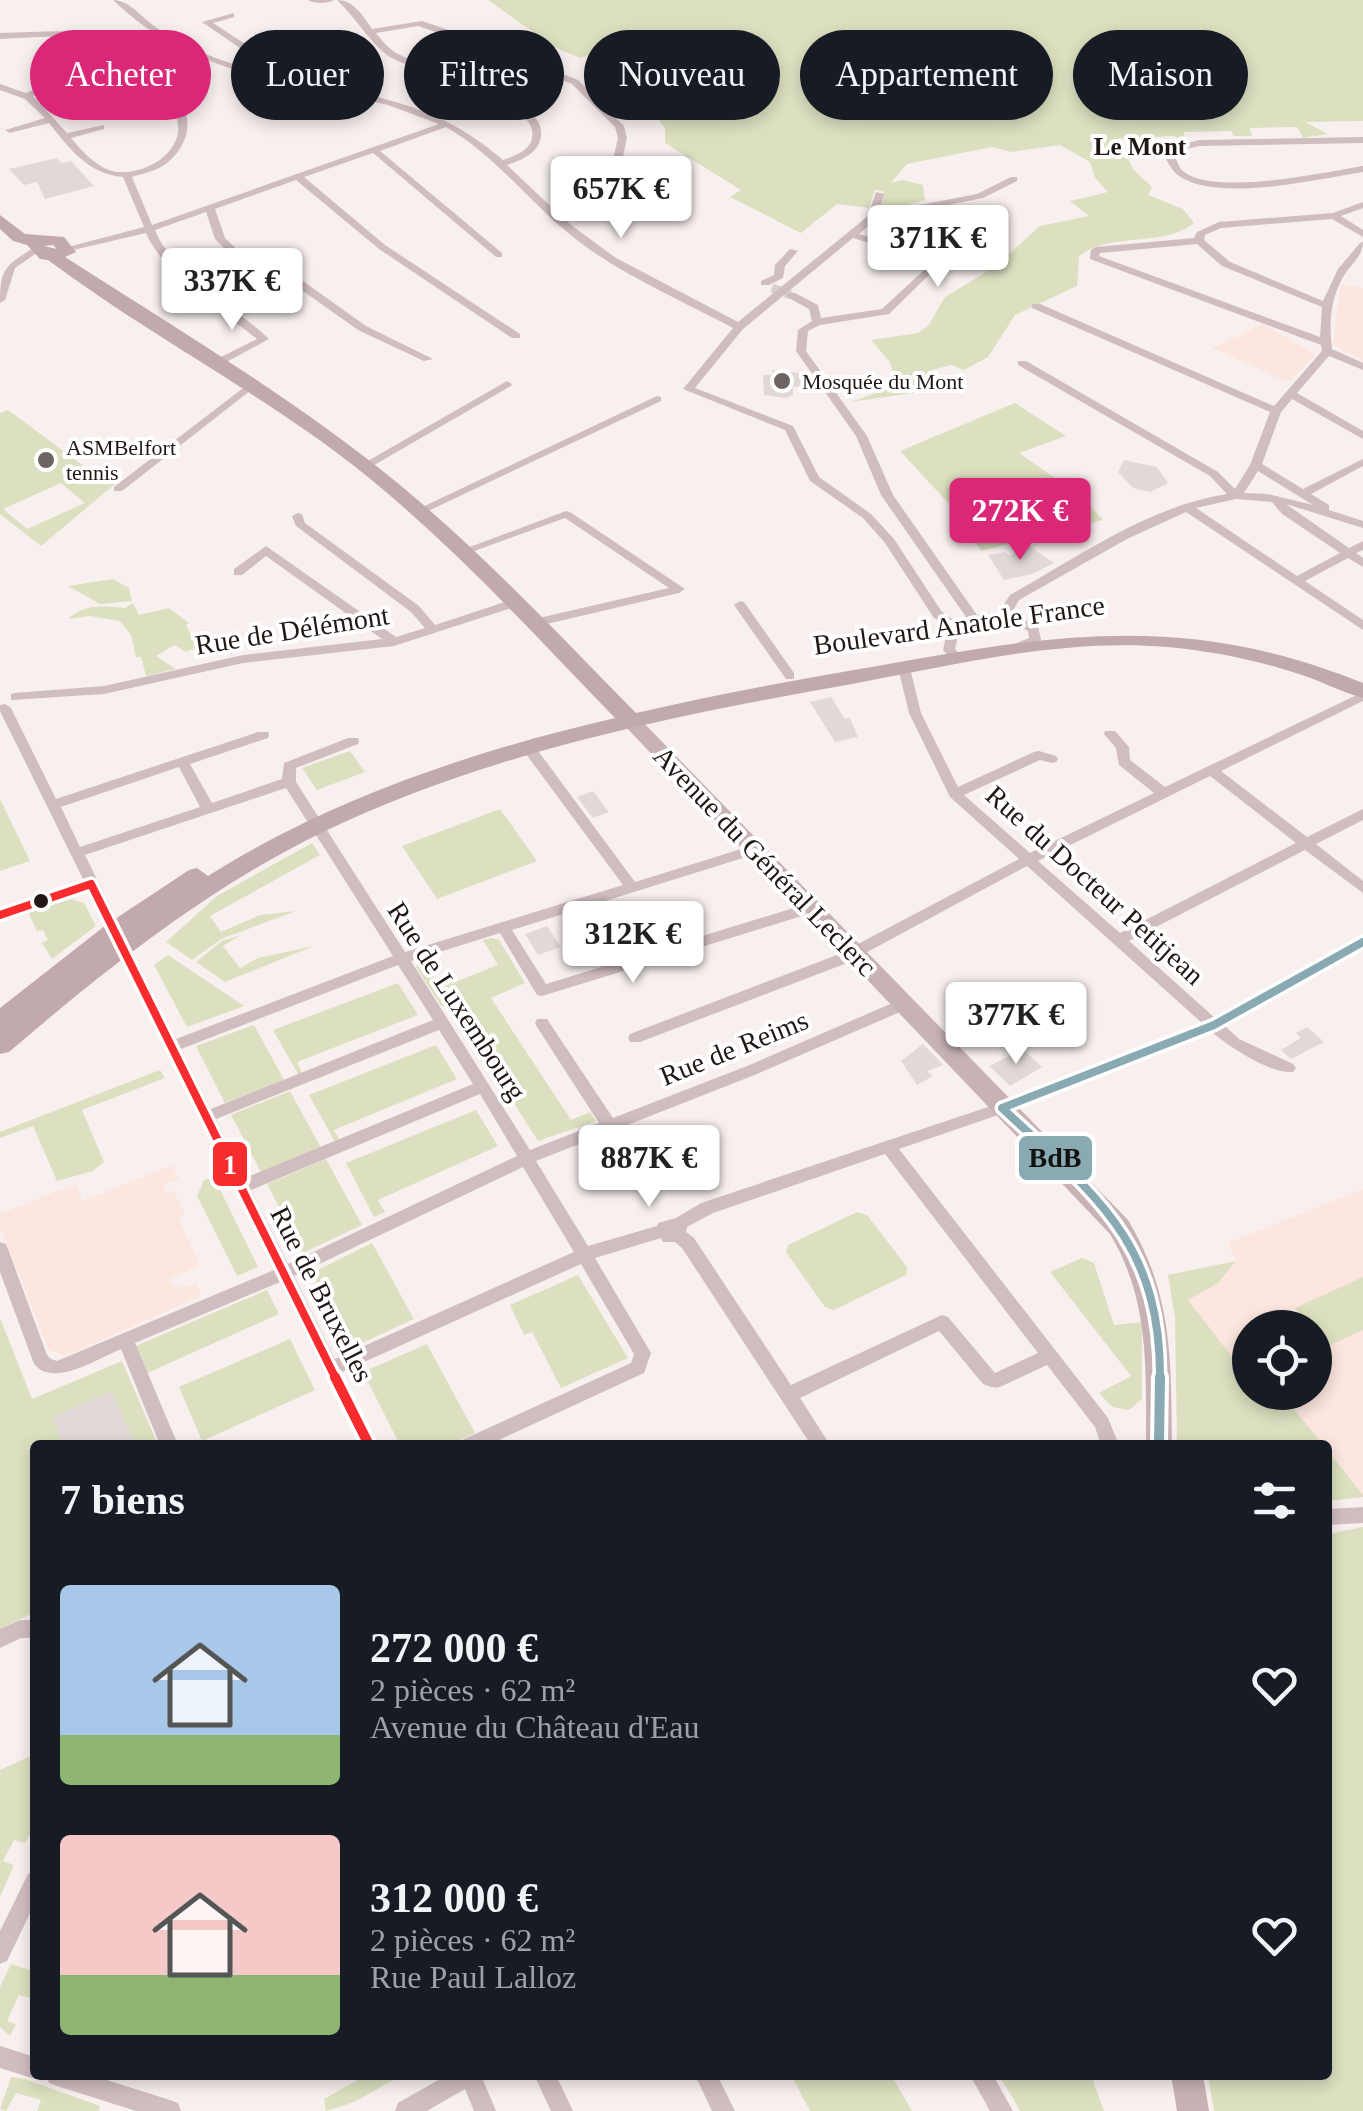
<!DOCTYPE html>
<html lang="fr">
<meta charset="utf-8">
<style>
:root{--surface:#171b24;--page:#242831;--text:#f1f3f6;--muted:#9ea1a6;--accent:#db2777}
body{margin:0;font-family:"Times New Roman",serif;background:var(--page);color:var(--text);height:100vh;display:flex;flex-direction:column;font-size:38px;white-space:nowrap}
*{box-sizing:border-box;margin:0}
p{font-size:32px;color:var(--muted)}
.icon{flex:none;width:55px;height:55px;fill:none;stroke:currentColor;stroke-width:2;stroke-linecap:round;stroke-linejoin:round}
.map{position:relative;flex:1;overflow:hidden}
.sheet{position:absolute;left:30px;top:1440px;width:1302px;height:640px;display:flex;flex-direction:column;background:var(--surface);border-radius:10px;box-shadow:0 5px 15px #0003}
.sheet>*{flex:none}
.hud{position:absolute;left:30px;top:30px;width:1305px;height:90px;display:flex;gap:20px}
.controls{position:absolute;left:1232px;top:1310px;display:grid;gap:20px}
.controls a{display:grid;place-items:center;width:100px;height:100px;border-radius:50%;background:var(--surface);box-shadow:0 5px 15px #0003;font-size:50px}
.price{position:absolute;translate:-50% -85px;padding:0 22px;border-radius:10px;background:#fff;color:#222;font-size:32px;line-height:65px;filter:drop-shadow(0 2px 5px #0008)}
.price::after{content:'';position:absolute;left:50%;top:60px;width:30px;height:22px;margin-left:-15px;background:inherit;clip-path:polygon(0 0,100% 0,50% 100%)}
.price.current{background:var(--accent);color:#fff}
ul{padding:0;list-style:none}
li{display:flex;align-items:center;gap:30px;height:250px;padding:0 30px}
li span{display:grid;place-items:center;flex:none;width:280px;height:200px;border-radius:10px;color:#555}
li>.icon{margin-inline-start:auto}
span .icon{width:120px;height:120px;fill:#fffc;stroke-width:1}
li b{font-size:42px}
h2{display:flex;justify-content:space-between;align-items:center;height:120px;padding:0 30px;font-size:42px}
.tag{padding:0 35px;border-radius:45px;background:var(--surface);box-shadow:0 5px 15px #0003;font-size:35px;line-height:90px}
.tag.current{background:var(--accent);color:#fff}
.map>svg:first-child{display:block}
.built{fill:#fce6df;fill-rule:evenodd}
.green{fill:#dce0c0;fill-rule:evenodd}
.building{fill:#e1d9d7}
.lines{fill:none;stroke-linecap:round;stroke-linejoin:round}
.street-tunnel{stroke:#d8d0cd;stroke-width:9;stroke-dasharray:9 5;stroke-linecap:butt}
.street{fill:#d0bdc0;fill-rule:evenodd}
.secondary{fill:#c8b2b6;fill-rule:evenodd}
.primary{fill:#c2a9ae;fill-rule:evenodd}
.bus-1-far1-casing{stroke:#fff;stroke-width:15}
.bus-1-casing{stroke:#fff;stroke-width:18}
.bus-2-far1-casing{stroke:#fff;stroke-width:15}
.bus-2-casing{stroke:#fff;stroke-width:18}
.bus-1-far1{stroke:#f82b2f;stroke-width:8}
.bus-1{stroke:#f82b2f;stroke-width:10}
.bus-2-far1{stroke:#89aab3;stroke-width:8}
.bus-2{stroke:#89aab3;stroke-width:10}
.poi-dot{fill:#6c6461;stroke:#fff;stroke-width:4}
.bus-dot{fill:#211815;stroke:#fff;stroke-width:4}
.labels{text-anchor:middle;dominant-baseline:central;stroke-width:8;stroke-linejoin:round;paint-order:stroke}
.far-poi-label{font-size:22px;fill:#211815;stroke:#fff;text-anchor:start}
.far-neighbourhood-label{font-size:25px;font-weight:bold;fill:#211815;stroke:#fff}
.street-label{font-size:28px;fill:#211815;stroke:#fff}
.line-badge{stroke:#fff;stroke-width:4}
.badge-label{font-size:28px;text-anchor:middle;font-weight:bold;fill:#fff}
.pale-badge-label{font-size:28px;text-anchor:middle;font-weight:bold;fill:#111}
</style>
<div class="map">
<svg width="1363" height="2111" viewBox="0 0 1363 2111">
<rect width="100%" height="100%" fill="#f8f0ee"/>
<path class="built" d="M1341,284l22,4v73l-30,-17z
M1263,324l53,31 -28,27 -76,-34z
M172,1165l7,14 -16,7 3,7 7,-3 12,25 -7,3 22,47 -32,15 8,8 21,-4 4,12 -136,60 -16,-6 -49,-123v-13l75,-30 8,17z
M1363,1189v308l-35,4v-56h-134l-17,-18 -2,-110 -7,-42 68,-13 -8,-19zM1250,1328h65v64h-65z"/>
<path class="green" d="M488,0h875v121l-58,1 23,12 -25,4 -6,-11 -47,1 2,8h-18l-3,-5 -47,1 1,10 -11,-6 -57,3 17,31 18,17 -4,8 35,14 11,14c-30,25 -82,8 -115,33l-2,30 -62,29 -27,42 -24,13 -13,-5 -22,6 3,4 -19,18 -63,9 47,-16 -7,-24 -19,-22 47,-7 10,-7 17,-29 51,-31 44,-40 49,-10 -19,-15 38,-9 -13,-14 -5,-16 -30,-17 -49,7 -19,-5 -85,17 -16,19 11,-3 21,5 2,15 -43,12 1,-21 -8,-1 -6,18 -32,-4 -36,29 -71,-36 11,-7 -76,-47v-15l-6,-7 30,-13 -30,-21 5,-10 -67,-24 -17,5 -26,-11z
M1015,403l51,33 -47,17 64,45 20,22 -122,31 -30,-45 -51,-55z
M8,410l96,71 11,3 -74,62 -41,-32v-101zM61,483l24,20 -58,26 -24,-20z
M113,579l16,9 3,13 -32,3 -32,-18z
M133,603l6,12 30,-7 20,15 -3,2 11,22 -11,5 -11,-7 -19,11 20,13 -30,7 -5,-19h-5l-5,-22 -11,-14 -30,-5 -22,3c15,-16 40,-13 57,-11z
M350,751l15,21 -48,18 -15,-22z
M0,799l30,62 -30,10z
M500,809l37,52 -100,38 -35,-53z
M312,843l8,12 -110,61 11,16 39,-17 36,-4 -75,28 -29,21 -26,-18 51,-46z
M71,899l13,4 12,23 -44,33 -10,-16 6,-3 -5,-10 -6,1 -9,-19z
M241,935l-18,11 17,22 18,-10 56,-12 -89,36 -29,-20 26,-21z
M492,938l7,2 26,43 -34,15 80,122 19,-8 6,9 -58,20 -86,-135h-11l-25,-39 6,-8 18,29 58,-23 -15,-25z
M168,955l76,51 -57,21 -33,-62z
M398,983l20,32 -121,47 5,11 -4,1 -25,-44z
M254,1025l30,55 -59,23 -29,-57z
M436,1045l21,34 -123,51 5,10 -4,2 -26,-47z
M160,1070l5,8 -83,32 22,52 -11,9 -36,10 -24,-55 -33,12v-6z
M290,1091l31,57 -60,24 -30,-57z
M476,1110l22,36 -120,54 7,12 -11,5 -28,-54z
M326,1159l36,66 -59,28 -36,-69z
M214,1177l44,90 -21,9 -40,-80 7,-16z
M857,1212l10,3 40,52 -1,8 -72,35 -9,-3 -39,-55 2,-7z
M372,1243l42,76 -63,29 -39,-75z
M1082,1258l12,5 20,62 28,-3v77l-13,11 -17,-3 -13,-14 32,-17 -81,-104z
M1236,1261l-18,22 -30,17 58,75 4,-1v18l31,1 42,52h-146l-2,-128 -7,-42z
M578,1275l50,83 -67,30 -29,-56 -8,3 -14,-30z
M1363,1277v53l-37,17 -11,-19 -6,-1 -14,-19z
M267,1290l12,24 -134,60 -12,-27z
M0,1318l32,81 90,-38 36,84h-123v167l-35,17z
M290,1339l25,51 -113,51 -23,-54z
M427,1344l48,89 -25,12h-50l-37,-73z
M1328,1451l35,44v2l-35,4z
M1363,1527v584h-149l-6,-36h120v-541z
M35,1754v71l-10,18 -11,-3 -11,21 11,4 -14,32v-127z
M11,1964l24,8v27l-16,-4 -12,26 9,3 -6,12 -10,-9v-40z
M366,2075l33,2 -45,25 -28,9 -2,-12z
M791,2075h100l21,36h-102z
M999,2075h92l13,36h-84z
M11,2077l14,2 75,27 -1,5h-62l4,-11 -25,-7 -10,18 -6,-2z"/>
<path class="building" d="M57,158l5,5 9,-2 23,25 -49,13 -8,-17 -13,3 -15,-16z
M772,370l29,3 1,14h-9v8l-7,3 -22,-3 -1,-20h10z
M1124,460l33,7 11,16 -18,9 -17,-4 -15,-16z
M1029,546l25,17 -22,11 -28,6 -16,-25 18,-3 3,4z
M831,697l14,22 5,-1 8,19 -23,5 -25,-40z
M593,791l16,21 -16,6 -16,-21z
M547,926l14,21 -23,8 -13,-21z
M1307,1027l17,15 -33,17 -10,-9 20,-12 -5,-5z
M923,1044l20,21 -16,6 6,5 -16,9 -16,-24z
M1023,1049l19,18 -32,19 -21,-20z
M112,1391l23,54h-72l-11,-28z"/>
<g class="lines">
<path class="street-tunnel" d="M772,288l19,7"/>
<path class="street" d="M113,0c16,0 27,16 40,25 30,23 68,36 104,46l5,-8 -60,-41 32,-9v4l-21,6 57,37 1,2 -7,11c89,21 167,23 239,87 11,-4 27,-9 29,-22 9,-40 -115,-65 -142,-81 -17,-11 -36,-41 -53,-57 17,0 26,16 35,29l50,-8 56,19 100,40 46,46 3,12 -6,28 33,7 -5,3 -31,-5c-12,21 -28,40 -51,51l49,36 122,64 130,-106 8,-24 8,2 -5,19 98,-19 34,-17h6v4l-34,17 -107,21 -17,15 59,18 15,19 -44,43 -69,11 -12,6 -2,20 61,85 26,59 84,120 22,-3 11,-17c68,-38 139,-89 217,-101l-17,-18 -192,-111v-4h8l192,111 17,17 15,-24 20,-53 -238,-104v-4h8l234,102 48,-55 -1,-6 -231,-86 1,-9 5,-3 98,-9 3,-6 22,-10 114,-9 30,-11v6l-22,8 22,14v7l-31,-18 -111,9 -16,7 -1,5 26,22 93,39 15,-32 22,-26 3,-1c0,14 -13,23 -20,35 -13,23 -14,47 -11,72l31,14v7l-34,-14 -32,37 66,38v8l-71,-40 -11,13 -19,52 41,25 60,-30v7l-52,28 18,11v5l34,11v7l-77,-24 63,44 14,-7v9l-7,3 7,5v9l-15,-9 -43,23 58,39v10l-177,-118 -59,27 -108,61 -8,14 27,12 3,14 -2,3 -24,10h-8v-6l22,-9 -1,-7c-23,-14 -44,-12 -68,-3l-5,21 8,10 -6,4 -4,-1 -10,-12 5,-23 -14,-9 -49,-75 -22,-25 -53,-37 -25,-51 -102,-41 50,-61c-54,-29 -112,-53 -160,-91 -44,-35 -77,-81 -127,-110l-66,24 122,102v4h-6l-123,-104 -69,24 81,68 135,89v4h-8l-133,-89 -83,-69 -81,29 10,29 24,23 30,3 87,62 67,33 -9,2 -66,-31 -86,-61 -30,-3 -27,-27 -9,-27 -51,18c20,49 78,74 114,109l-48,26h-8v-4l44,-22c-35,-28 -94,-66 -111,-106l-77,18 -5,-3 80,-21 -21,-50c-35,-3 -54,-29 -74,-54l-39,10 -5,-3 40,-12 -20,-19 -25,-9v-6l26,9 38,-17h6l34,16 -7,2 -30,-13 -34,15 34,37 37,-8v4l-33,9c11,13 24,28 41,33 25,6 62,-11 66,-39 1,-7 -2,-16 -2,-23 -5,-33 -14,-51 -47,-63 -41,-14 -87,-9 -129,-7v-6c45,-1 95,-7 138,10 13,6 27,15 36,28 8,11 15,46 13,59 -1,12 -11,26 -20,33 -10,8 -23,10 -35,14l20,48 287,-101 -51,-19 -98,-22 -32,29h-6v-4l30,-26 -27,-4 -1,-3c-54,-14 -101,-36 -141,-75zM418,26l54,18 100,40 43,43 3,11 -6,26 -4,3 2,2c-12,20 -27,38 -48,48l-55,-52c15,-5 32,-12 34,-29 6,-42 -113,-65 -143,-82 -9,-5 -16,-13 -22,-21zM853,238l59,18 11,15 -41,38 -61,9 -3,-13 -23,-12h-8v4l22,12 3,12 -14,9 -2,21 60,85 25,59 85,122 -11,4 -13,-9 -48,-73 -23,-25 -52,-37 -26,-51 -98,-38 48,-59zM1197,244l25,22 100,41 -2,30 -221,-81 1,-3zM1258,471l55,34 -45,-11 -24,-1zM1236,499l36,3 10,12 58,39 -43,23 -101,-68z
M308,0h26c-6,4 -20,4 -26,0z
M1363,137v6l-164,3 -20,5 -4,7c3,4 4,10 8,13 31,26 142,1 180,-5v6c-45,7 -145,31 -184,4 -6,-4 -10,-12 -14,-18l8,-11 26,-7z
M33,248l8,2 -26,18 -10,32 -5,3c0,-34 5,-37 33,-55z
M790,249l8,2 -13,15 -2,12 -14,7h-8v-4l13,-6 1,-10z
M507,381l5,3 -1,2 -142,82h-8l-2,-2z
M251,382l4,1v4l-133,104h-8v-4z
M657,396l4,1v4l-237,112 -4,1 -6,-3z
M566,511l4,1 115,77 -6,4 -145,34 -4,-1v-6l139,-32 -104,-70 -96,35 -4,2 -6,-4z
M298,513l4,1 3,9 114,83 16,19 79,-26 6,4 -2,3 -124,40 -151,17 -139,31 -93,6v-6l4,-1 89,-7 139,-31 139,-16 -116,-83 -24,19h-8v-6l32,-23 130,91 29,-9 -14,-16 -115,-86 -4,-10z
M740,601l4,1 50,71v6h-8l-52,-74z
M904,664l6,4 11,45 37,74 76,-35 5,-1 17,5 2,3 -2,3 -5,1 -11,-3 -76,35 66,58 124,-60 -35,-28 -3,-17 -12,-14 1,-3h10l14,16 1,13 35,27 198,-95v9l-142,70 86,66 56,-28v11l-47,24 47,37v12l-58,-43 -176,91 86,77 148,-81v12l-138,77 14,13 54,25 3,4 -3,4c-22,2 -64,-25 -81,-40l-205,80 -108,37 209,269 11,27h-18l-6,-18 -48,-62 -45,21c-7,3 -12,1 -19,-2l-44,-53 -139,67 30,47h-19l-129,-197 -7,-6h-12l-2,-4 -66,20 56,95 -7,20 -156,72h-27l3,-6 167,-76 3,-9 -53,-90 -239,108 36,73h-18l-80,-163 -145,61 43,102h-18l-39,-96c-24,10 -67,39 -87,15l-34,-92v-30l6,2 2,5 39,106 4,4 6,2 217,-91 -186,-380 -88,30v-10l84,-29 -84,-170v-6l5,-1 6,4 45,91 202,-67h10l1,3 -1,3 -78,26 22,39 70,-24 2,-16 64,-25h10l1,3 -1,3 -62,24v14l109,170 218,-67 -100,-135 -2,-3 2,-3h10l102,138 119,-37 5,2 2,3 -2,3 -247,77 34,54 264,-81 5,1 2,4 -2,4 -273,84 -5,-1 -37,-62 -89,28 119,189 69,-27 -62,-96 -2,-4 2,-4h10l66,99 134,-52 150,-65h10l2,4 -2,4 -150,65 -221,87 52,85 69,-20 1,-3 18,-5 25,-15 296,-99 205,-81 -175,-157 -180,97 -207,79h-10l-2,-4 2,-4 207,-79 182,-96 -69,-62 -41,-84 -11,-45zM179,767l21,40 -120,40 -19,-40zM1210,776l86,67 -176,90 -82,-72zM286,788l107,168 -217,83 -91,-184zM398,965l35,55 -222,89 -30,-60zM439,1030l34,54 -228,94 -29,-59zM480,1094l37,62 -229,108 -37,-74zM885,1154l153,199 -43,20 -47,-56 -6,-2 -151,70 -97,-147 -8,-6 1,-5 26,-14zM523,1167l51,85 -239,107 -41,-83z
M1363,1507v16l-35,2v-16z
M20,1620h15v18h-14l-21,10v-19z
M35,1871v32l-28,58 -7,3v-33l28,-57z
M0,2046l35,11v18l8,1 -8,3 -35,-11z
M46,2075h45l79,25 8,3 3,8h-45l-79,-25 -8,-3z
M447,2075h34l15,36h-22l-9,-22 -38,22h-32l3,-8z
M534,2075h22l17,36h-22z
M695,2075h22l18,36h-23z
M970,2075h23l20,36h-23z"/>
<path class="secondary" d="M629,713l7,2 492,505c45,75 43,140 44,225h-26c0,-74 4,-145 -36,-211l-488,-511 -3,-4z
M1171,2075h32l6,36h-32z"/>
<path class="primary" d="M0,215l25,19 39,3 12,15 -11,5c103,66 208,129 305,204 97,75 180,165 266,252 81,-19 164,-34 247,-48 178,-32 307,-52 480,18v15c-22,-6 -42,-17 -64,-24 -43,-14 -87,-23 -132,-27 -106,-9 -212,18 -315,37 -180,32 -362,68 -529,148 -115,56 -217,137 -314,220l-9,2v-46l106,-83 83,-55 8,-2 11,8c124,-78 265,-125 407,-158 -83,-86 -163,-174 -257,-249 -98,-77 -210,-134 -310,-209l-8,-1 -13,-14 -14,-4 -13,-12zM53,245l4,4 -13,-3z"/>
<g class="bus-1-far1-casing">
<path id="bus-1-far1" d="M91,884l245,495
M0,915l91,-31"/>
</g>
<g class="bus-1-casing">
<path id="bus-1" d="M335,1377l34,68"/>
</g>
<g class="bus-2-far1-casing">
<path id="bus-2-far1" d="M1160,1379c1,-137 -65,-184 -158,-271l212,-83 149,-83"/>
</g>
<g class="bus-2-casing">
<path id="bus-2" d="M1159,1445l1,-68"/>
</g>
<use href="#bus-1-far1" class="bus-1-far1"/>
<use href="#bus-1" class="bus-1"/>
<use href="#bus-2-far1" class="bus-2-far1"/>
<use href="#bus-2" class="bus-2"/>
</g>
<g class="poi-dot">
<circle cx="782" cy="381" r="10"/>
<circle cx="46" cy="460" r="10"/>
</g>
<circle class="bus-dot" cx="41" cy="901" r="9"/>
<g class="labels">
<g class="far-poi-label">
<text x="802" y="381">Mosquée du Mont</text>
<text x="66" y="447">ASMBelfort<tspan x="66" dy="25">tennis</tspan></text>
</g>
<g class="far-neighbourhood-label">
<text x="1140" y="146">Le Mont</text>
</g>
<g class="street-label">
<text transform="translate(959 625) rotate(-8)">Boulevard Anatole France</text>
<text transform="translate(292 630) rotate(-9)">Rue de Délémont</text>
<text transform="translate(765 861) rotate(46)">Avenue du Général Leclerc</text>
<text transform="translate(1095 885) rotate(42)">Rue du Docteur Petitjean</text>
<text transform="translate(457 1001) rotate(57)">Rue de Luxembourg</text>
<text transform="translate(734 1048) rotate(-22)">Rue de Reims</text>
<text transform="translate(322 1294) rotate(63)">Rue de Bruxelles</text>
</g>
</g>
<g class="line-badge">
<rect x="1017" y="1134" width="77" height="48" rx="10" fill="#89aab3"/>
<rect x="211" y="1140" width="38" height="48" rx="10" fill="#f82b2f"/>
</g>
<g class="badge-label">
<text x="230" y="1174">1</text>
</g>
<g class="pale-badge-label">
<text x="1055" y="1167">BdB</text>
</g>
</svg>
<div class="controls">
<a><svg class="icon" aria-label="locate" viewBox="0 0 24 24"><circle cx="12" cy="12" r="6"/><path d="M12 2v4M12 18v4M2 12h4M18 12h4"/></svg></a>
</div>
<b class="price" style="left:621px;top:241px">657K €</b>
<b class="price" style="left:938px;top:290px">371K €</b>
<b class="price" style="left:232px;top:333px">337K €</b>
<b class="price current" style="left:1020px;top:563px">272K €</b>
<b class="price" style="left:633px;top:986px">312K €</b>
<b class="price" style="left:1016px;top:1067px">377K €</b>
<b class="price" style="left:649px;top:1210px">887K €</b>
<div class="hud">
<a class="tag current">Acheter</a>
<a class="tag">Louer</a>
<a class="tag">Filtres</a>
<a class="tag">Nouveau</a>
<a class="tag">Appartement</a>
<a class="tag">Maison</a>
</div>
<section class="sheet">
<h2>7 biens<svg class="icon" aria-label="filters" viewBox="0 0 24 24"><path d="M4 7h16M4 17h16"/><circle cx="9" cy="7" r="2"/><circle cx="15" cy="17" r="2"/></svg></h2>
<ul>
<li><span style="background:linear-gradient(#a9c7e8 75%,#8fb573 0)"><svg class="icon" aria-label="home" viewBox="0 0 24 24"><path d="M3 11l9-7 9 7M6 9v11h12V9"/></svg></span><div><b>272 000 €</b><p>2 pièces · 62 m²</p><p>Avenue du Château d'Eau</p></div><svg class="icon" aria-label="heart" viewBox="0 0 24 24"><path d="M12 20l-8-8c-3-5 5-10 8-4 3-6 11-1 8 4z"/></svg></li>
<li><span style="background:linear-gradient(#f6c9c9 70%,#8fb573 0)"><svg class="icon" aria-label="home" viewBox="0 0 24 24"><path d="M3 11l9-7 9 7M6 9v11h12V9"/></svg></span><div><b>312 000 €</b><p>2 pièces · 62 m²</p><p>Rue Paul Lalloz</p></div><svg class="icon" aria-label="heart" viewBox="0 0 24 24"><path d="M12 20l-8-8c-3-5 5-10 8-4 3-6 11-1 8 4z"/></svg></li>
</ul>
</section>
</div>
